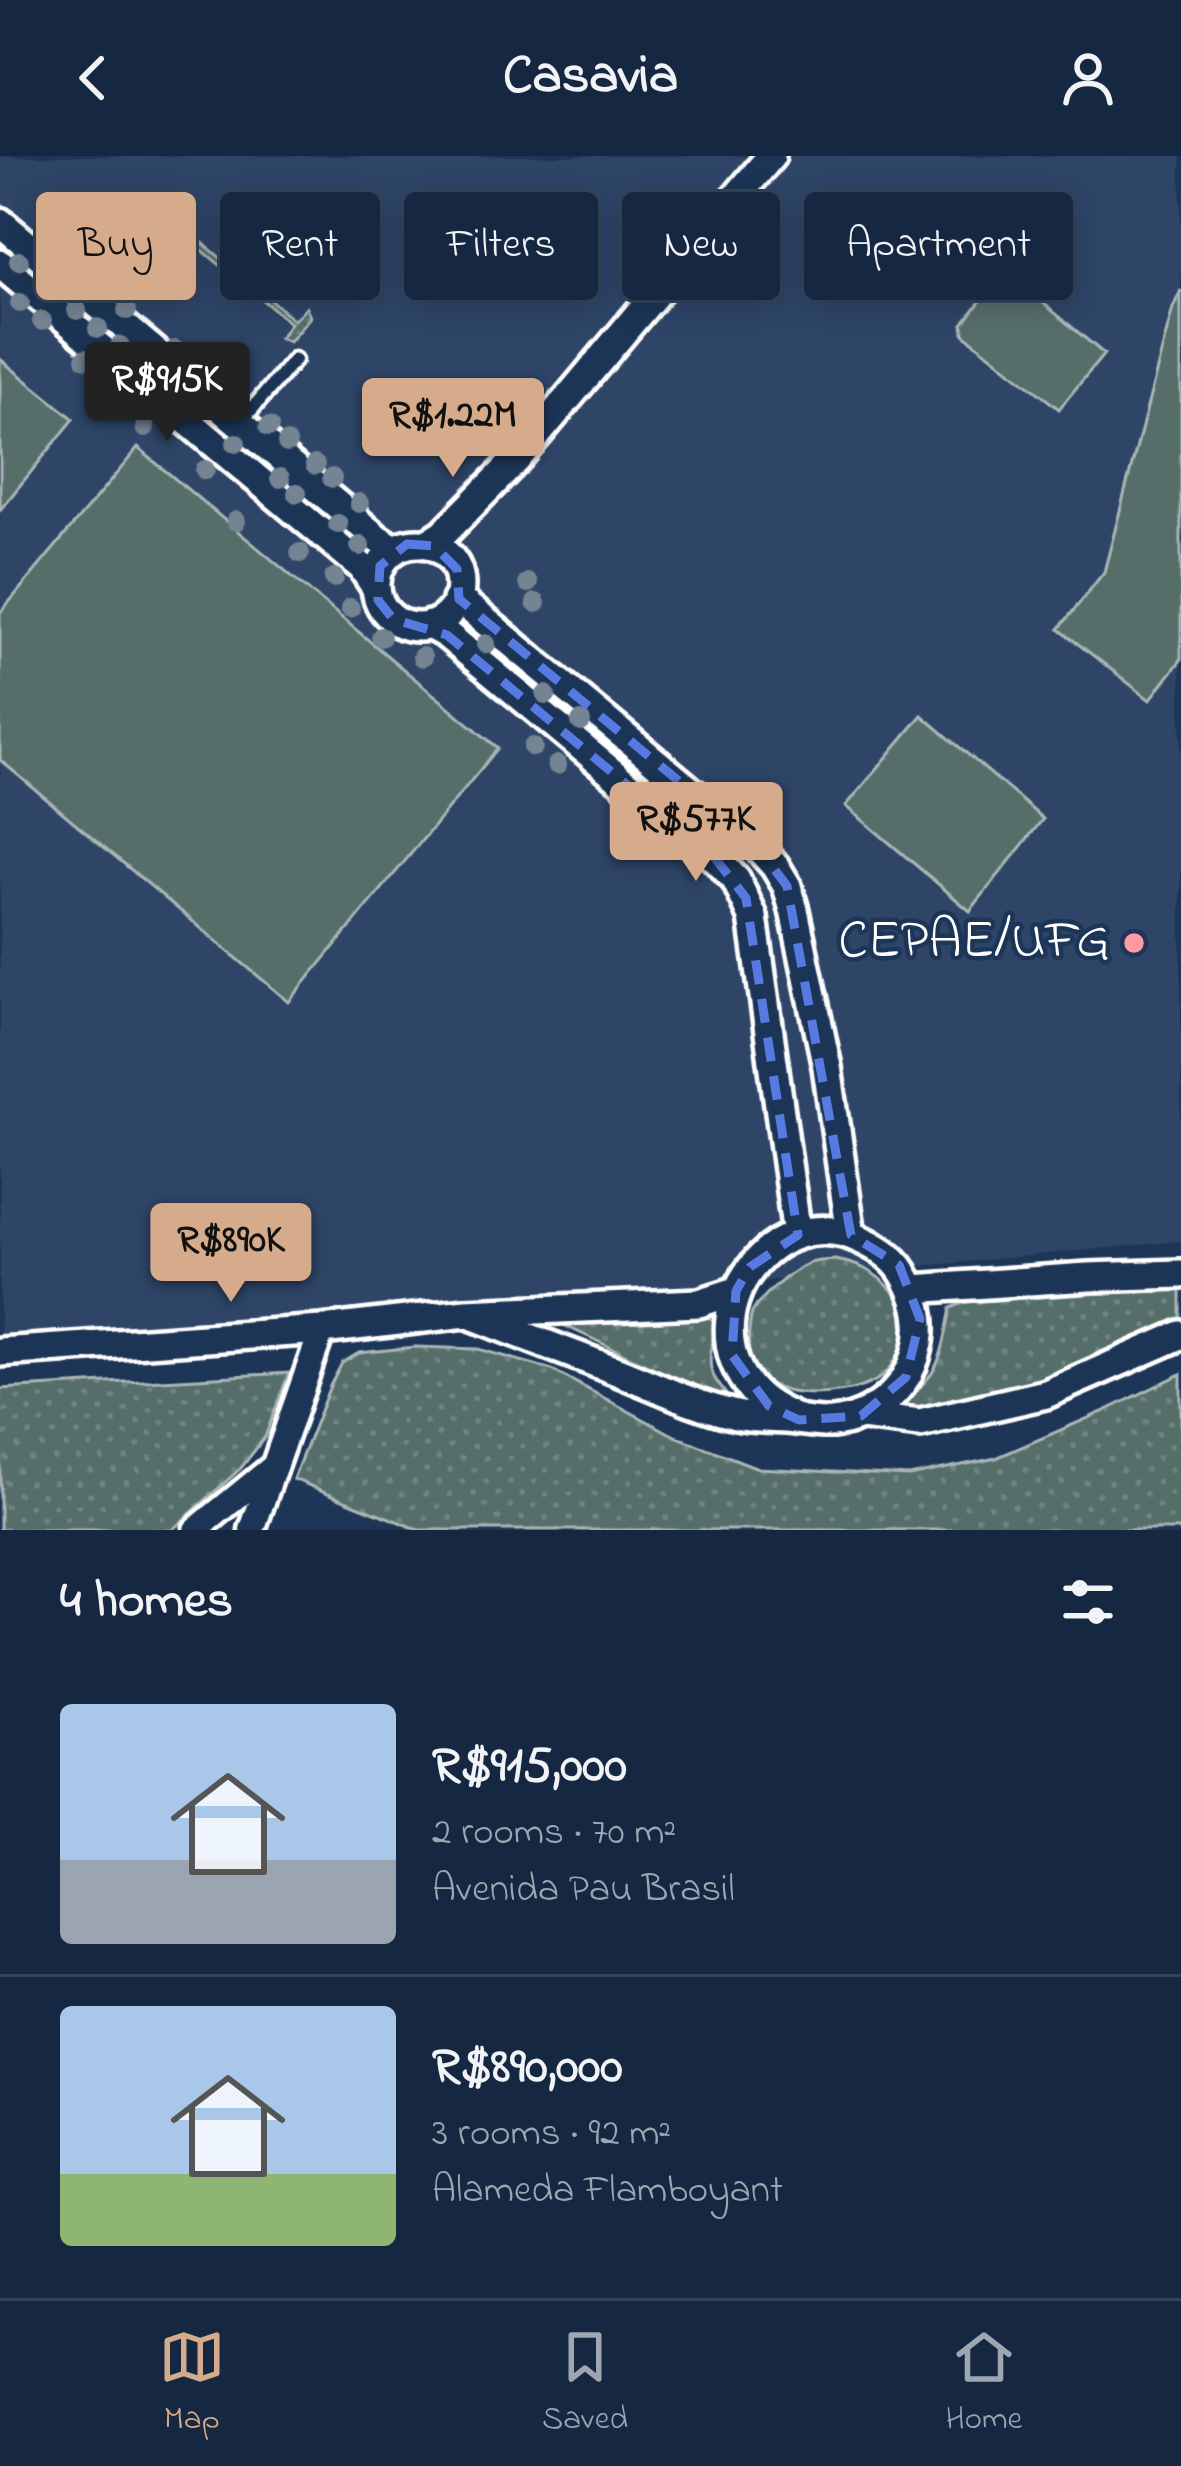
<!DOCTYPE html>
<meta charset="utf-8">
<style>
:root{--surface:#162841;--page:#1f3048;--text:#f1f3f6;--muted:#9ea6b1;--line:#35445a;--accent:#d6ab8b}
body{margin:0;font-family:"Indie Flower",sans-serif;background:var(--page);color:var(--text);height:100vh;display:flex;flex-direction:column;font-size:45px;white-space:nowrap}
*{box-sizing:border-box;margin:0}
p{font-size:39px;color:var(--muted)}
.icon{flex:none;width:66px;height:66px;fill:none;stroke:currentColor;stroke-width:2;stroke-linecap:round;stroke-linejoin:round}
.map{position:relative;height:1374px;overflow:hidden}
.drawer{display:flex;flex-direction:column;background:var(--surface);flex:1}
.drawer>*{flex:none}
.hud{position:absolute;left:36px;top:36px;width:1110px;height:108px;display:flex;gap:24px}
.price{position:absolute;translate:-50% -102px;padding:0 27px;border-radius:12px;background:var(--accent);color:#111;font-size:39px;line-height:78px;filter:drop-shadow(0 3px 6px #0008)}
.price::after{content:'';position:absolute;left:50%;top:72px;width:36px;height:27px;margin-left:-18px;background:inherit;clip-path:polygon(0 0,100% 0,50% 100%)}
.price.active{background:#222;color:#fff}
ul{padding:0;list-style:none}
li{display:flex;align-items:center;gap:36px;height:300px;padding:0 60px}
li+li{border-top:3px solid var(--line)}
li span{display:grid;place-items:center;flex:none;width:336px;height:240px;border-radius:12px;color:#555}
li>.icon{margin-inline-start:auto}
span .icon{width:144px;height:144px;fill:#fffc;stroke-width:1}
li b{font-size:51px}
h2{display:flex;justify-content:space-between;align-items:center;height:144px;padding:0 60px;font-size:51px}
.tag{padding:0 42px;border-radius:12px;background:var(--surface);box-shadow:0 6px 30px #0003,0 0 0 3px var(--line);font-size:42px;line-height:108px}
.tag.active{background:var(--accent);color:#111}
header{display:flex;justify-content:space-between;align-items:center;height:156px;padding:0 60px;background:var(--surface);font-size:54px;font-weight:700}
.dock{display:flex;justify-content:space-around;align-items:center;height:168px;border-top:3px solid var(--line);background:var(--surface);font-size:33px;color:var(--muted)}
.dock a{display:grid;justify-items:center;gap:6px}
.dock .active{color:var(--accent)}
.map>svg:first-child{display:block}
.built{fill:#2e4468}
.grass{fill:url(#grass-dots);stroke:#aab6b5;stroke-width:3}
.park{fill:#566e6b;stroke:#aab6b5;stroke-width:3}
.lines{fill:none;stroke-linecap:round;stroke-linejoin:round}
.service-casing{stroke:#fff;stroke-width:21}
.minor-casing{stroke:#fff;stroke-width:33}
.tertiary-casing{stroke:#fff;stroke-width:36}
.service{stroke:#1d3557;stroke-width:12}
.minor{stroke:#1d3557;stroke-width:24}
.tertiary{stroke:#1d3557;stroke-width:27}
.tree{fill:#748493}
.marked{fill:none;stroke:#567ae2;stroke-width:9;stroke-dasharray:24 15;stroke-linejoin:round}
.poi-dot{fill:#ff9aa2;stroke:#1d3557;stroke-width:4.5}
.labels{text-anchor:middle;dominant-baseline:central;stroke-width:9;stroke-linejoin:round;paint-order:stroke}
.poi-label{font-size:54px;fill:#fff;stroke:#1d3557;text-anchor:end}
</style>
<header><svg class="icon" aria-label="back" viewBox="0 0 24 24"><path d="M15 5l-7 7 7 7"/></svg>Casavia<svg class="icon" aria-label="person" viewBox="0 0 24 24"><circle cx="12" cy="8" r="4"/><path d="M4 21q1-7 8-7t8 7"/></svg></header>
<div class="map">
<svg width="1181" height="1374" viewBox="0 0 1181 1374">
<defs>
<pattern id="grass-dots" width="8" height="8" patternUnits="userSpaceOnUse" patternTransform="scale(3)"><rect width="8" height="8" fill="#566e6b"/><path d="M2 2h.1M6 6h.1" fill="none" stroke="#6f8481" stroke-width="1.8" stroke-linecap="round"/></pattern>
</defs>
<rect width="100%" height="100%" fill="#1d3557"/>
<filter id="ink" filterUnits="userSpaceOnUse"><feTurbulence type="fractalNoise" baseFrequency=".00833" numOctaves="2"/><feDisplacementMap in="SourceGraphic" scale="24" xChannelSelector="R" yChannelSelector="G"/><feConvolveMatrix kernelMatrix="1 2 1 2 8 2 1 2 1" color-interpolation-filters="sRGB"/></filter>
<g filter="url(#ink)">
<path class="built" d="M0,0h1181v1085l-704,68 -477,36z"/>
<path class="grass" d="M165,36l10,3 -11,15 130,110 12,-13 4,10 -21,25 -9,-4 10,-15 -130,-108 -12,13 -4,-6 2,-8z
M835,1104c24,4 39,11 56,29 15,16 21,28 14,49 -4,12 -9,24 -17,33 -20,22 -70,26 -97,21 -34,-7 -45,-28 -42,-61 1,-6 1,-12 3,-18 8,-16 39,-42 56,-49 8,-4 18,-3 27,-4z
M1181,1132v29l-160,74 -97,19 -28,-2c45,-35 44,-45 55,-100l14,-6z
M707,1160l9,7c-9,49 -11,44 19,83l-176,-83z
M415,1191l64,2 73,21 123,66 83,32 151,8 87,-18 109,-47 76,-37v156h-762l-126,-51 37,-93 12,-23 17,-10z
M289,1217l-24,64 -24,31 -69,62h-172v-141z"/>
<path class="park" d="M1011,120l93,78 -45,55 -95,-75 -1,-10 36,-47z
M1181,134v370l-31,40 -91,-71 45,-57 69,-264z
M0,203l74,60 -74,91z
M138,292l360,300 -209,254 -289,-242v-147z
M922,559l121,104 -73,92 -124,-105z"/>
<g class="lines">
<g class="service-casing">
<path id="service" d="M240,267l54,-63"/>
</g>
<g class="minor-casing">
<path id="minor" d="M196,1374l77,-63
M252,1374l70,-200"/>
</g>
<g class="tertiary-casing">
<path id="tertiary" d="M0,66l378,317 17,10
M0,108l362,303 14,21
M376 429a42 42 0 1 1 84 0a42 42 0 1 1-84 0Z
M427,388l17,-11 72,-73 255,-304
M456,444l11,6 289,239 19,21 12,20 7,24 33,157 24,168
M429,469l18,10 268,223 21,22 17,37 44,318
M913,1133l175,-12 93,-3
M466,1157c49,19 97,38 146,56 39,15 79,35 120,45 17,5 37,4 54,5 15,1 31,5 46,4 40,-4 75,-33 85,-72 8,-28 0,-56 -14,-79 -10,-16 -26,-25 -43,-33 -85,-40 -168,70 -113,145 13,18 32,27 52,36
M0,1196l322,-22 144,-17 233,-10 37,-12
M861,1260l59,7 126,-29 135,-59"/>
</g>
<use href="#service" class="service"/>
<use href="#minor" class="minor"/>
<use href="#tertiary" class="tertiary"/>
</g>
<g class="tree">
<circle cx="54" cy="74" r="10"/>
<circle cx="86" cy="101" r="10"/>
<circle cx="19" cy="105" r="10"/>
<circle cx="44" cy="125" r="10"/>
<circle cx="20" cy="147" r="10"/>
<circle cx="77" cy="154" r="10"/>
<circle cx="127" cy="154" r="10"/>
<circle cx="42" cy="165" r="10"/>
<circle cx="98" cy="172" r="10"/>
<circle cx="120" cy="190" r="10"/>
<circle cx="175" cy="194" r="10"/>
<circle cx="86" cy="202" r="10"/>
<circle cx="141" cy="208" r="10"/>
<circle cx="172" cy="234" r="10"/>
<circle cx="227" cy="238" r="10"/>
<circle cx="192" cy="250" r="10"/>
<circle cx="269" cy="271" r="10"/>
<circle cx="145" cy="272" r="10"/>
<circle cx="236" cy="287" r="10"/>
<circle cx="287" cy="287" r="10"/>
<circle cx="315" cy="309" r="10"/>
<circle cx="205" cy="314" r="10"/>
<circle cx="280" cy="322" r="10"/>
<circle cx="332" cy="322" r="10"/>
<circle cx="297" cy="337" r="10"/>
<circle cx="359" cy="347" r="10"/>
<circle cx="236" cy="365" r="10"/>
<circle cx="338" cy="368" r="10"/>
<circle cx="360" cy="390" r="10"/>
<circle cx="300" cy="397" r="10"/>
<circle cx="334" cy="422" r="10"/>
<circle cx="528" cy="427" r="10"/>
<circle cx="536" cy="447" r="10"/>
<circle cx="350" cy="452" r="10"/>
<circle cx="381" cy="481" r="10"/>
<circle cx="486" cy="488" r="10"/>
<circle cx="422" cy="501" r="10"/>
<circle cx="546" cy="539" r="10"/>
<circle cx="581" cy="566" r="10"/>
<circle cx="533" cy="591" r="10"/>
<circle cx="557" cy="609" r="10"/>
<circle cx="656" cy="630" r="10"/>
</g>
</g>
<path class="marked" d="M407,388l27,2 23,23 2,30 297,246 31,41 64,349 48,30 21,54 -14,58 -45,39 -62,4 -30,-14 -37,-51 4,-64 14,-24 48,-32 -52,-337 -31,-40 -268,-223 -54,-16 -15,-19 2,-34z"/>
<circle class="poi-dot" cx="1134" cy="787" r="12"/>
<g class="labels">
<g class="poi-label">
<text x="1110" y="787">CEPAE/UFG</text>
</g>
</g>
</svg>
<b class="price active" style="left:167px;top:288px">R$915K</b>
<b class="price" style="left:453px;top:324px">R$1.22M</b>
<b class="price" style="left:696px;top:728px">R$577K</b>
<b class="price" style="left:231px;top:1149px">R$890K</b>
<div class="hud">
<a class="tag active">Buy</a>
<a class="tag">Rent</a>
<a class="tag">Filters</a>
<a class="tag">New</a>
<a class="tag">Apartment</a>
</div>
</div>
<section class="drawer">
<h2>4 homes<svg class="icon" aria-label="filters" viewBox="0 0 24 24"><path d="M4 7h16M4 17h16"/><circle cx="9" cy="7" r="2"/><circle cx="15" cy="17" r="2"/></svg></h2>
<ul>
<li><span style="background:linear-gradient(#a9c7e8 65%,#9aa5b1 0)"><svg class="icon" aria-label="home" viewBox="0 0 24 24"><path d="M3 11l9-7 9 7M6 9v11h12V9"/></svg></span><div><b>R$915,000</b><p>2 rooms · 70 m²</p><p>Avenida Pau Brasil</p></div></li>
<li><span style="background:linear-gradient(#a9c7e8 70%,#8fb573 0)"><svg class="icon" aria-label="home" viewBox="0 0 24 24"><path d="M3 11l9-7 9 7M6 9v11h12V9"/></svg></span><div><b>R$890,000</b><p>3 rooms · 92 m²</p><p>Alameda Flamboyant</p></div></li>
</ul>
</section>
<nav class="dock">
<a class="active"><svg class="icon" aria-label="map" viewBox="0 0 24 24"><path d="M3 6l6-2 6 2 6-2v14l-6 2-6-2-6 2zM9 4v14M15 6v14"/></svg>Map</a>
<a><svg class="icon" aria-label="saved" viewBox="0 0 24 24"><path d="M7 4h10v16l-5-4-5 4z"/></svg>Saved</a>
<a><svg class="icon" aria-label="home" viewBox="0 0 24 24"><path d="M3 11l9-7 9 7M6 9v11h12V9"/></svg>Home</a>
</nav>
